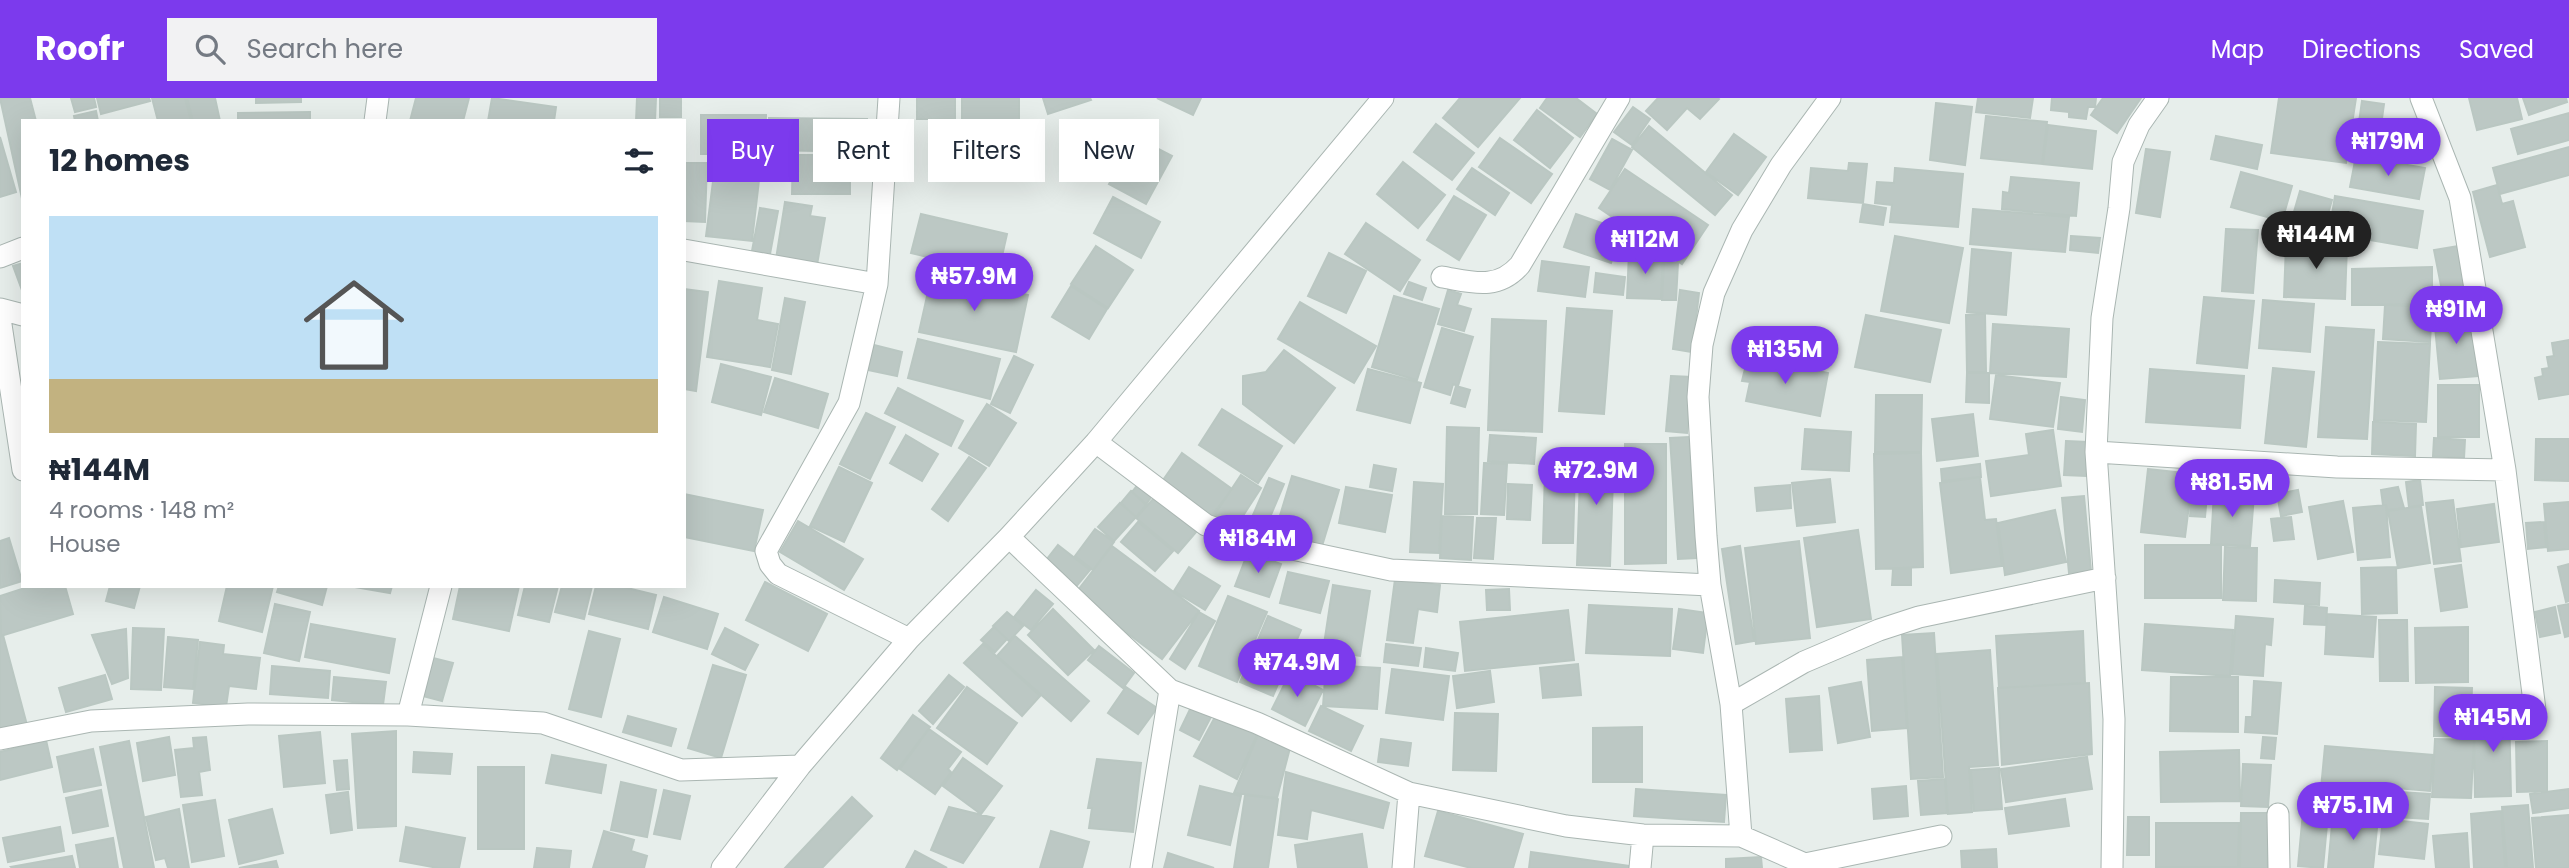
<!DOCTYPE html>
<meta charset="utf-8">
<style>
:root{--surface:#fff;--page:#f2f2f3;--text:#1f2937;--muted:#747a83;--line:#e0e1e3;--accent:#7c3aed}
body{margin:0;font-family:Poppins,sans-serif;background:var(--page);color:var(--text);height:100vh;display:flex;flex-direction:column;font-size:26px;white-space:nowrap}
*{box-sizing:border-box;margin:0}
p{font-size:23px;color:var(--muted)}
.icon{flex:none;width:38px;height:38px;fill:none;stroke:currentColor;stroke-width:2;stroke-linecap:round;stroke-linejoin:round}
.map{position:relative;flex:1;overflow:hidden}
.drawer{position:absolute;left:21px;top:21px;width:665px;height:469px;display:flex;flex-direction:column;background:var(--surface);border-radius:0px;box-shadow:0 7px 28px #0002}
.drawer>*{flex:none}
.hud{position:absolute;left:707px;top:21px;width:665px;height:63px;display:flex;gap:14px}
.price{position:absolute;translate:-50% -60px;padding:0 16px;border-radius:24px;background:var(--accent);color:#fff;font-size:23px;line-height:46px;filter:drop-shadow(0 2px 4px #0008)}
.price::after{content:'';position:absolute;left:50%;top:42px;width:21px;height:16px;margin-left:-10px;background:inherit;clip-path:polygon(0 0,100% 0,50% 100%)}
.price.active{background:#222;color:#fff}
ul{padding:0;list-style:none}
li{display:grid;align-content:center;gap:14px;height:371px;padding:0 28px}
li+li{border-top:2px solid var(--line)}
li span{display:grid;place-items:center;height:217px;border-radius:0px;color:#555}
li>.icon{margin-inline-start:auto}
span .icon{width:126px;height:126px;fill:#fffc;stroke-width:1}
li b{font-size:30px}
h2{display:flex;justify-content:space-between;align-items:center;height:84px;padding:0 28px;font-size:30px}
.chip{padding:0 24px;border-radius:0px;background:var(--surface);box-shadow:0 7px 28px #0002;font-size:24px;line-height:63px}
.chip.active{background:var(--accent);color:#fff}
header{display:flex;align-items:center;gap:42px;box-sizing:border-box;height:98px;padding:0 35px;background:var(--accent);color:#fff}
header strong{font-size:33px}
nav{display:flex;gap:38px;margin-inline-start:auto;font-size:24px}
.search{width:490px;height:63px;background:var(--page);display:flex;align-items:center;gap:18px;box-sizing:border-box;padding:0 24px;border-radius:0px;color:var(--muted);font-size:26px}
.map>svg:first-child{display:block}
.building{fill:#bcc8c4;stroke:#bac7c2;stroke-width:2}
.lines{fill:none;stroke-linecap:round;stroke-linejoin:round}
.minor-casing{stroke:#aab6b2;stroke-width:23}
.minor{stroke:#fff;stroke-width:21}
</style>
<header>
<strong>Roofr</strong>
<div class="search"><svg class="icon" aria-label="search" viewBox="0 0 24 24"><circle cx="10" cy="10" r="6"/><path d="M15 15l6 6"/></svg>Search here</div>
<nav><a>Map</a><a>Directions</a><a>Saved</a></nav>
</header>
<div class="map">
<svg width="2569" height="770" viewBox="0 0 2569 770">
<rect width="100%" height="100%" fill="#e7eeeb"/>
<path class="building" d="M0,0h30l6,23h-13v82z
M71,0h23l2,9 -21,5z
M97,0h52l1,3 -49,13z
M152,0h33l6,23h-33z
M187,0h28l5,23h-27z
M256,0h45v4l-45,1z
M416,0h53l-6,23h-53z
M492,0l64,9 -2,14h-66z
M637,0h19l-1,23h-19z
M660,0h21v19h-21z
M917,0h38v21h-38z
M962,0h57v22l-57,1z
M1043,0h47l1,2 -43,14z
M1157,0h44l-8,17z
M1460,0h60l-42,49 -35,-29z
M1547,0h29l21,16 -17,23 -40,-29z
M1658,0h60l1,1 -19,20 -13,-11 -20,22 -21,-19z
M1978,0h55l-3,20 -54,-6z
M2052,0h44l-1,9h-7l-2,12 -17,-2v-5l-18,-2z
M2103,0h38l-24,35 -26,-18z
M2279,0h77l-10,65 -75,-10z
M2469,0h48l5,21 -45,11z
M2523,0h43l1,4 -38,13z
M2362,3l22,3 -6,43 -22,-3z
M1936,5l36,4 -7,58 -35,-5z
M1633,9l17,12 -18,26 -18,-13z
M1537,12l36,28 -23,30 -36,-28z
M96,13l2,10h-23l-1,-5z
M310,14v9h-72v-8z
M2569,15v27l-51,14 -7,-25z
M701,17h65l-1,39h-64z
M1986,18l61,6 -5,42 -61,-6z
M769,20l98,1 -1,33 -97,-2z
M1436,26l38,29 -22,27 -38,-28z
M2048,27l48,6 -4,38 -49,-5z
M1649,28l83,69 -17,20 -83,-68z
M1734,36l32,23 -28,38 -32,-23z
M2216,38l46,9 -5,24 -46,-10z
M0,39l16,55 -16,5z
M1135,39l37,19 -26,48 -37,-20z
M1500,40l52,36 -21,29 -52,-36z
M1612,41l20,11 -22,40 -20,-11z
M2569,49v28l-69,19 -7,-26z
M2146,51l24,3 -10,65 -24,-4z
M793,57h57v39h-58z
M2356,58l69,12 -6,31 -69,-12z
M716,60l45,5 -9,78 -46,-5z
M1403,64l42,33 -27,33 -41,-34z
M684,65h23l-2,59 -21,-1z
M1849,65l18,1 -4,39 -55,-5 3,-30 37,3z
M1472,70l37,25 -14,22 -38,-26z
M1895,70l68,6 -5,53 -68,-5 2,-17 -17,-2 2,-21 17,1z
M1625,71l83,56 -26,39 -83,-56z
M2241,74l51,14 -10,35 -51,-14z
M2011,79l68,6 -3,33 -74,-7 1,-17 6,1z
M2497,87l5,19 11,-3 12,46 -35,10 -17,-65z
M2300,93l32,9 -11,38 -32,-9z
M1454,98l32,19 -27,45 -32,-20z
M2335,98l88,15 -6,37 -88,-15z
M1113,99l47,25 -19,36 -47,-25z
M785,104l27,4 -2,10 15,2 -8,47 -41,-6z
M1863,106l23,4 -3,17 -23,-3z
M760,110l18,3 -8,43 -18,-3z
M1973,111l96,8 -4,35 -95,-8z
M921,116l86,20 -9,40 -87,-21z
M1576,116l46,16 -11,33 -47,-16z
M1366,125l54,37 -20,31 -55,-37z
M2226,131l32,1 -5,63 -31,-2z
M1895,138l68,12 -14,75 -68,-12z
M2071,138l29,2 -2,15 -28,-3z
M2286,146l61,2 -2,53 -61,-2z
M1096,148l37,24 -25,38 -37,-24z
M2459,148l11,60 -24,5 -12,-61z
M1972,151l39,4 -5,62 -39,-3z
M1329,155l37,18 -20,42 -38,-17z
M1629,155l34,2 -2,44 -34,-1z
M1542,163l47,6 -4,30 -47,-6z
M1664,164l14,1 -2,37h-14z
M23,165v30l-10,-27z
M2432,169v37l-80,1v-36z
M1596,175l29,4 -2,18 -29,-3z
M932,176l96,21 -12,57 -97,-20z
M719,183l43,7 -5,32 21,4 -8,43 -63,-10z
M1409,184l17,6 -4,12 -18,-6z
M1071,188l36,23 -18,30 -37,-22z
M684,191l24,3 -12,99 -12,-2z
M1448,192l13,4 -4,11 14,4 -7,22 -26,-7z
M1680,192l19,3 -7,59 -19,-3z
M1394,198l45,13 -22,71 -45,-13z
M2204,199l50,4 -7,67 -50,-5z
M785,200l20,4 -14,72 -19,-4z
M2263,202l51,4 -4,48 -51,-4z
M1300,204l76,44 -22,37 -76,-44z
M2385,207l47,2 -2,35 -47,-3z
M1567,210l45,3 -8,103 -45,-3z
M2473,214l5,64 -38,3 -6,-63z
M1985,216l1,58h-19l-1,-57z
M1866,217l75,15 -11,52 -75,-15z
M1492,221l54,2 -4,111 -54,-2z
M1993,226l76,5 -3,48 -76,-4z
M2326,229l48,3 -7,109 -49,-2z
M1442,230l31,9 -15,49 -5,-2 -3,11 -26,-8z
M918,241l82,20 -10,40 -82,-21z
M2569,242v54l-30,5 -4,-21 8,-2 -1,-7 7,-1 -2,-11 7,-1 -2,-13z
M2378,244l52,2 -4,78 -52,-2z
M874,247l28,7 -5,24 -29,-6z
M1284,252l51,38 -41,55 -51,-39v-28l23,-4z
M1014,258l19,9 -23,48 -19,-9z
M1748,259l80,16 -8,43 -74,-15 4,-19 -8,-1z
M721,266l50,13 -10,38 -49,-13z
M2273,270l41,4 -8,75 -41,-4z
M1368,271l53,14 -11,40 -53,-13z
M2150,271l94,7 -4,52 -94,-6z
M1967,275h22v30l-23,-1z
M1996,277l64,8 -7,44 -63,-8z
M1671,278l21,1 -5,56 -21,-2z
M775,280l53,16 -10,34 -54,-16z
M2438,287h41v52h-41z
M1456,288l14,4 -5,17 -14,-4z
M898,290l65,33 -12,25 -66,-33z
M1876,297h46l-1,57h-46z
M2061,299l24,3 -3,32 -24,-3z
M987,306l29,19 -27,43 -30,-18z
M1222,311l60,37 -24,37 -59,-38z
M866,315l29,14 -25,52 -30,-15z
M1973,316l5,42 -41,5 -5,-42z
M2373,324l43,2 -1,32 -43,-2z
M1447,329l32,1 -2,86h-32z
M1805,331l46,3 -2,39 -47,-2z
M2053,332l8,56 -70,10 -5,-35 43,-6 -3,-21z
M906,337l32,19 -16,27 -32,-18z
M1490,337l46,3 -2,26 -46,-3z
M1689,339l8,121 -19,1 -8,-121z
M2434,340l31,2 -1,18 -31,-2z
M2536,341h33v42l-34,-1z
M2066,343l22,1 -2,34 -22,-1z
M1625,346h41v119l-41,1z
M1581,350l33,1 -4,117 -33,-1z
M1182,355l50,36 -22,29 -49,-35z
M1921,355l2,114 -47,2 -2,-115z
M969,359l17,11 -38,53 -16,-12z
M1484,365l23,1 -3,51 -23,-1z
M1980,366l1,13 -39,4 -1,-12z
M1374,367l22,4 -4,22 -22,-4z
M839,369l33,16 -28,59 -34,-16z
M1545,371l30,1 -2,73h-30z
M2148,371l45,5 -8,63 -44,-5z
M2194,374l15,1 -4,44 -15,-1z
M1241,377l20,13 -24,37 -4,-3 -4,6 -16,-11z
M1292,378l47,14 -17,56 -47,-14z
M1980,379l5,43 11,-1 6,47 -51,7 -11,-90z
M1269,380l15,6 -19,45 -15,-7z
M1830,381l5,43 -38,4 -5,-43z
M2420,382l3,25 -14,2 -3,-25z
M1414,384l29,2 -4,69 -29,-1z
M1139,385l14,12 -7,9 -14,-12z
M1508,386l24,1 -2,35 -23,-1z
M1790,387l1,23 -34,3 -2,-23z
M1346,389l46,8 -7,37 -46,-9z
M2398,389l6,21 -17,2 -1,-5h-3l-2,-15z
M2298,392l4,22 -21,4 -4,-22z
M1131,393l15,14 -10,12 -15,-14z
M2214,394l40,3 -4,51 -39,-2z
M684,396l79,16 -9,41 -70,-14z
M2084,398l7,75 -22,2 -7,-75z
M1155,399l41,35 -18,21 -42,-35z
M2453,402l8,61 -27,3 -8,-61z
M2343,403l10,51 -35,7 -9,-52z
M2569,404v47l-21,2 -4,-47z
M1120,405l16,14 -22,24 -16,-14z
M2494,406l5,38 -38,5 -4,-38z
M2386,407l4,52 -32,3 -5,-52z
M2421,408l9,57 -32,5 -10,-57z
M2055,412l11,52 -61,13 -7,-52z
M1442,418l31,1 -2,43 -31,-2z
M2291,419l3,22 -20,2 -3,-22z
M1477,420h19l-3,41 -19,-1z
M798,423l65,38 -19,31 -64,-38z
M1138,424l35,29 -18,20 -34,-29z
M2544,424l2,25 -18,2 -2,-26z
M1095,431l19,13 -21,28 -18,-14z
M1858,432l13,89 -54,8 -13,-89z
M9,440l13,43 -22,7v-47z
M1799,443l11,97 -54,6 -11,-96z
M1058,447l32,25 -15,18 -32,-24z
M2145,447h76v53h-76z
M1112,448l87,65 -37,48 -87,-65z
M1740,448l14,95 -18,3 -14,-95z
M2225,449l32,1 -1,53 -33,-1z
M1248,454l33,12 -12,33 -34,-11z
M2569,466v37l-3,1 -8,-35z
M2461,467l6,42 -26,4 -6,-42z
M1189,469l31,19 -15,24 -31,-19z
M2396,469l1,46 -35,1 -1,-46z
M1893,471h18v16h-19z
M1288,474l41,9 -9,32 -40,-10z
M1395,481l45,6 -3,27 -19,-3 -5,34 -26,-3z
M2275,482l45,3 -1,22 -45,-3z
M765,484l62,32 -19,37 -62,-31z
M1333,487l37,6 -10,65 -37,-5z
M31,488h34l8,28 -72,22 -1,-40z
M110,488h30l-6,22 -28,-7z
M227,488h46l-11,46 -43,-11z
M279,488h48l-5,19 -45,-13z
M349,488h43l-2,7z
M460,488h59l-10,45 -56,-12z
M525,488h33l-9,36 -31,-7z
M562,488h30l-8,33 -29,-7z
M596,488h23l37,9 -8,34 -59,-15z
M1509,491l1,21h-23l-1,-20z
M1036,492l17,14 -22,26 -17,-13z
M1228,498l39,16 -30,70 -38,-16z
M664,499l54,17 -11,35 -54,-17z
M275,506l35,8 -11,49 -35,-8z
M2569,506v32l-4,1 -7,-31z
M1589,507l83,4 -2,47 -84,-3z
M2305,508l22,2 -1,17 -22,-1z
M2555,509l5,26 -20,4 -5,-25z
M1053,511l41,41 -26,25 -40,-40z
M1679,511l29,4 -5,40 -30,-4z
M1568,512l6,50 -109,11 -5,-49z
M1007,514l16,14 -14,15 -16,-15z
M1199,514l16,9 -30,48 -15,-10z
M2327,516l49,3 -3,40 -48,-3z
M1268,518l33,14 -28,66 -33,-14z
M2236,518l37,3 -2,26 -6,-1 -2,32 -31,-2z
M2379,522h28l1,61h-28z
M311,526l84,15 -6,34 -84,-16z
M2145,526l88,6 -3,46 -88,-6z
M994,529l13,12 -12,13 -14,-12z
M2468,529v55l-52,1 -1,-55z
M133,530l31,1 -3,61 -30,-1z
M725,530l33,17 -13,25 -33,-16z
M126,531l2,49 -16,6 -20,-49z
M589,533l31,8 -19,78 -32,-8z
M2083,533l2,52 -86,5 -3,-52z
M1934,535l9,144 -32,2 -9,-144z
M3,537l24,90 -27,7v-96z
M1015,538l74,65 -18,20 -74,-65z
M168,539l30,3 -5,49 -29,-2z
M200,544l24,3 -1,9 37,4 -4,31 -27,-3 -3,21 -33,-4z
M983,546l57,52 -18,20 -58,-53z
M1386,546l35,4 -3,18 -34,-4z
M1099,548l35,27 -11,15 -35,-28z
M1426,550l32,5 -3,18 -31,-4z
M1990,552l8,115 -29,2 3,45 -24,2 -11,-160z
M1902,559l5,71 -35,3 -5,-71z
M433,560l20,5 -11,38 -19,-5z
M1578,566l3,31 -38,3 -3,-30z
M713,567l33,10 -25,83 -33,-10z
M1326,567l54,3 -3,41 -54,-3z
M272,568l58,5 -2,27 -58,-4z
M1392,571l57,7 -6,44 -57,-7z
M1490,573l4,31 -37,6 -4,-32z
M1290,575l33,17 -18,36 -33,-17z
M105,577l7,24 -46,13 -7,-24z
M949,577l15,12 -31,37 -14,-13z
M334,579l52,5 -3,23 -51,-5z
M2171,579h67v55l-68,-1z
M2254,583l27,2 -4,51 -32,-2 1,-15h6z
M1861,584l9,55 -32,6 -9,-55z
M2089,585l3,71 -90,11 -4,-77z
M967,589l50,36 -30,41 -50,-36z
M1126,589l31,21 -19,26 -30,-21z
M2435,589l37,1 -2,48h-36z
M1819,598l3,54 -32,2 -4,-53z
M1192,607l20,10 -13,25 -19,-10z
M1321,608l42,20 -12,25 -42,-20z
M2509,610l2,88 -36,1 -1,-61h3l-1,-26z
M1455,615l43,1 -2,57 -43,-1z
M913,617l17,12 -33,43 -16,-12z
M1216,617l41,20 -20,44 -43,-23z
M628,618l48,13 -5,17 -48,-14z
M1642,629v55h-49v-54z
M929,631l32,23 -13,17 3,3 -16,22 -35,-25z
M396,633v95l-38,2 -6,-94z
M320,634l5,51 -41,4 -5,-51z
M1259,634l32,12 -14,54 -43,-5z
M169,639l6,38 -32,6 -6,-38z
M206,639l4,33 -11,2 3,23 -21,2 -6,-47 19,-2 -1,-10z
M2263,639l13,1 -2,21 -13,-1z
M1381,641l30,4 -3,23 -30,-4z
M2435,641l39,1 -3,58 -39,-1z
M46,642l6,27 -52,13v-28z
M129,643l25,127h-30l-24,-121z
M2547,643v50l-30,1 -1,-50z
M2325,648l108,9 -3,36 -34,-3 -3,29 -74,-7z
M93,651l8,36 -37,7 -7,-35z
M2239,652l1,51 -79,1 -1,-50z
M414,654l38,2 -2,20 -37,-2z
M552,657l54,10 -5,28 -55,-10z
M2087,659l5,32 -86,13 -5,-33z
M963,660l39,28 -21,28 -38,-28z
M1097,661l44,4 -8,69 -44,-4 3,-20h-4z
M347,662l2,29 -12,1 -3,-29z
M2243,666l28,1 -3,42 -27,-1z
M478,669h46v82h-46z
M1999,670l3,41 -28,2 -3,-41z
M1286,674l103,31 -6,25 -72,-18 -4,29 -29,-4z
M1945,681l2,34 -26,2 -3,-34z
M621,684l35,8 -9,47 -36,-7z
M1200,688l41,10 -11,49 -42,-10z
M1906,688l2,30 -34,3 -2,-30z
M1636,691l90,6 -2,27 -90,-6z
M2569,691v19l-36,5 -3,-19z
M101,692l7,36 -35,7 -7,-35z
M664,692l26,6 -10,43 -26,-5z
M348,694l4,38 -21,3 -5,-38z
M2399,694l31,2 -2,25 -31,-2z
M1245,697l33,4 -10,69h-34z
M852,699l20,19 -50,52h-37z
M2065,701l4,27 -60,8 -4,-26z
M215,702l9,56 -32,6 -9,-57z
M2528,707l5,63h-26l-5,-61z
M949,709l45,11 -31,45 -32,-13z
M179,711l10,59h-21l-3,-10 -9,2 -10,-43z
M272,711l11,44 -44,11 -10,-44z
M1438,713l85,23 -10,34h-42l-46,-12z
M2501,713l4,57h-31l-3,-54z
M2303,714l25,2 -5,54 -25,-2z
M2241,715h27l-1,55h-27z
M2333,716l45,4 -5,50h-45z
M2569,717v53h-33l-4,-50z
M2128,719h21v38h-22z
M2383,721l45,5 -4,35 -45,-5z
M2156,725h83l-1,44h-82z
M60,729l4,24 -56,11 -5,-24z
M406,729l59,11 -6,30h-21l-38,-7z
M604,733l30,9 -3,11 16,5 -3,12h-51z
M1051,733l38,11 -7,26h-42z
M2467,735l2,35h-33l-3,-32z
M1362,736l5,34h-69l-3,-23z
M113,740l5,30h-38l-4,-23z
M537,750l34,3 -2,17h-35z
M1996,751l1,19h-35l-1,-17z
M915,753l32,17h-41z
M1531,754l99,14 -1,2h-100z
M1168,755l46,15h-50z
M72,758l3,12h-63l-1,-1z
M1761,759l1,11h-36v-9z
M276,763l2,7h-39z"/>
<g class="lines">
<g class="minor-casing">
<path id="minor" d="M889,0l-12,186 -28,119 -83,148 4,13 8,10 131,65
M2421,0l39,100 45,272 30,240
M375,23l3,-23
M684,152l193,34
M0,159l23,-9
M1442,179c30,5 55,14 78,-12l99,-167
M0,211l23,6
M0,220l23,152
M1096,344l110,83 39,14 146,31 319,15
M2096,354l241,15 168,3
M1009,439l161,153 87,33 152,70 157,33 77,9 98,1 64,28 136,-28
M1731,606l73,-42 75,-32 40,-13 186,-39
M408,617l33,-129
M0,641l91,-18 157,-7 160,1 135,8 138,47 119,-4
M2278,716l1,54
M1741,738l-10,-132 -21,-119 -4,-49 -8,-139 4,-52 12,-52 28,-63 39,-65 49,-67
M722,770l78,-102 109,-127 100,-102 87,-95 287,-344
M1141,770l29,-178
M1403,770l6,-75
M1640,770l3,-33
M2112,770l2,-149 -18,-267 6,-134 17,-110 4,-46 16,-37 19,-27"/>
</g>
<use href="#minor" class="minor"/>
</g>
</svg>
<b class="price" style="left:2388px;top:80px">₦179M</b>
<b class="price active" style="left:2316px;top:173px">₦144M</b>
<b class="price" style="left:1645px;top:178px">₦112M</b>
<b class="price" style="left:974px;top:215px">₦57.9M</b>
<b class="price" style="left:2456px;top:248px">₦91M</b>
<b class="price" style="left:1785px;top:288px">₦135M</b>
<b class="price" style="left:1596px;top:409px">₦72.9M</b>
<b class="price" style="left:2232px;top:421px">₦81.5M</b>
<b class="price" style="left:1258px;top:477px">₦184M</b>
<b class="price" style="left:1297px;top:601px">₦74.9M</b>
<b class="price" style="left:2493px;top:656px">₦145M</b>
<b class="price" style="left:2353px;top:744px">₦75.1M</b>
<div class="hud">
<a class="chip active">Buy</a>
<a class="chip">Rent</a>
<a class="chip">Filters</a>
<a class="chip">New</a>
</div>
<section class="drawer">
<h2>12 homes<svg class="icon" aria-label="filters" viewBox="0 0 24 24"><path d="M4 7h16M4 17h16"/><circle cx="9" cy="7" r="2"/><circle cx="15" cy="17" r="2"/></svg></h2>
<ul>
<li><span style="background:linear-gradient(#bfe0f5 75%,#c2b280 0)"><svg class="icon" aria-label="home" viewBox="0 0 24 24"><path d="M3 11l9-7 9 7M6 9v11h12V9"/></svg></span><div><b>₦144M</b><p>4 rooms · 148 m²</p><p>House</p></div></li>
</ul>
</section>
</div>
